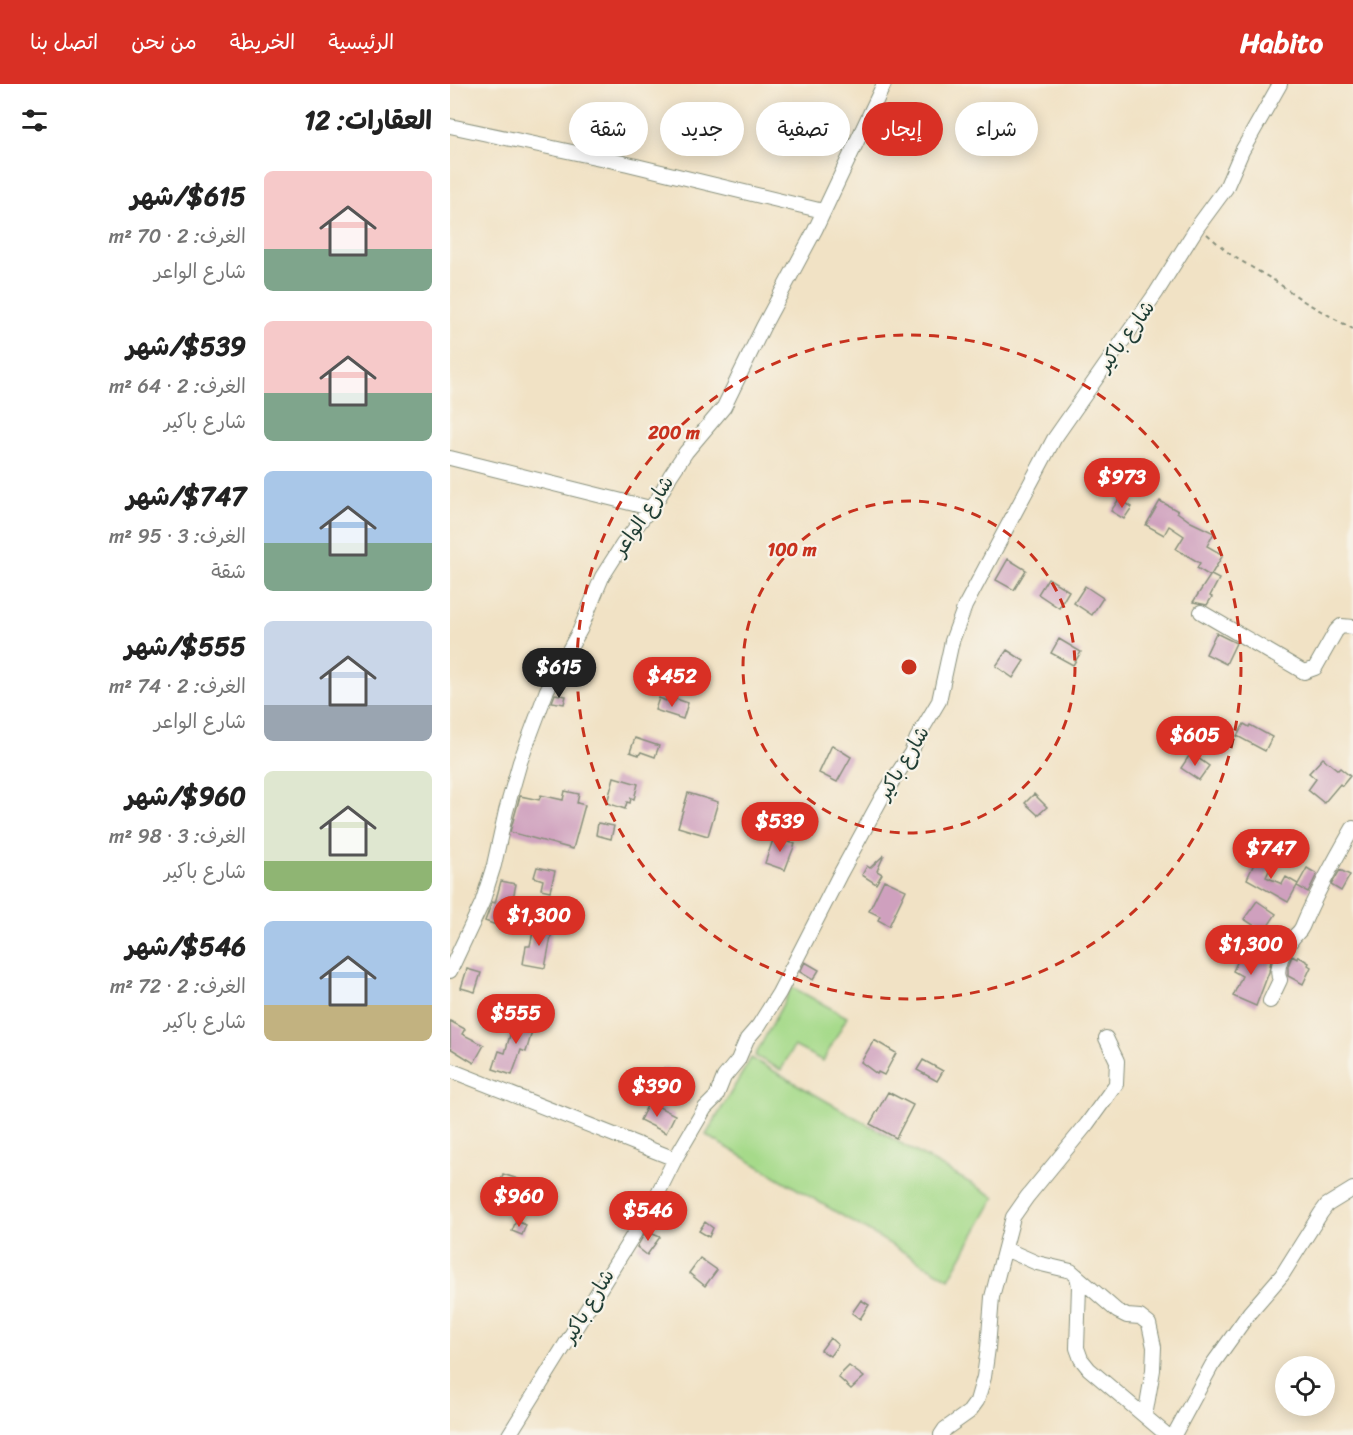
<!DOCTYPE html>
<html lang="ar">
<meta charset="utf-8">
<style>
:root{--surface:#fff;--page:#f2f2f2;--text:#222;--muted:#767676;--accent:#d93025}
body{margin:0;font-family:Sriracha,"Playpen Sans Arabic",sans-serif;background:var(--page);color:var(--text);direction:rtl;height:100vh;display:flex;flex-direction:column;font-size:22px;white-space:nowrap}
*{box-sizing:border-box;margin:0}
p{font-size:20px;color:var(--muted)}
.icon{flex:none;width:33px;height:33px;fill:none;stroke:currentColor;stroke-width:2;stroke-linecap:round;stroke-linejoin:round}
.map{position:relative;flex:1;overflow:hidden;direction:ltr}
.panel{display:flex;flex-direction:column;background:var(--surface);width:450px}
.panel>*{flex:none}
.guide{position:absolute;left:18px;top:18px;width:570px;height:54px;direction:rtl;display:flex;gap:12px}
.controls{position:absolute;left:825px;top:1272px;display:grid;gap:12px}
.controls a{display:grid;place-items:center;width:60px;height:60px;border-radius:50%;background:var(--surface);box-shadow:0 3px 15px #0003;font-size:30px}
.price{position:absolute;translate:-50% -51px;padding:0 14px;border-radius:21px;background:var(--accent);color:#fff;font-size:20px;line-height:39px;filter:drop-shadow(0 2px 3px #0008)}
.price::after{content:'';position:absolute;left:50%;top:36px;width:18px;height:14px;margin-left:-9px;background:inherit;clip-path:polygon(0 0,100% 0,50% 100%)}
.price.selected{background:#222;color:#fff}
ul{padding:0;list-style:none}
li{display:flex;align-items:center;gap:18px;height:150px;padding:0 18px}
li span{display:grid;place-items:center;flex:none;width:168px;height:120px;border-radius:9px;color:#555}
li>.icon{margin-inline-start:auto}
span .icon{width:72px;height:72px;fill:#fffc;stroke-width:1}
li b{font-size:26px}
h2{display:flex;justify-content:space-between;align-items:center;height:72px;padding:0 18px;font-size:26px}
.pill{padding:0 21px;border-radius:27px;background:var(--surface);box-shadow:0 3px 15px #0003;font-size:21px;line-height:54px}
.pill.selected{background:var(--accent);color:#fff}
header{display:flex;align-items:center;gap:36px;box-sizing:border-box;height:84px;padding:0 30px;background:var(--accent);color:#fff}
header strong{font-size:28px}
nav{display:flex;gap:33px;margin-inline-start:auto;font-size:21px}
main{display:flex;flex:1;min-height:0}
.map>svg:first-child{display:block}
.green{fill:#a6da8a;stroke:#628c5f;stroke-width:1.5}
.building{fill:#cfa0be}
.lines{fill:none;stroke-linecap:round;stroke-linejoin:round}
.street-casing{stroke:#88907c;stroke-width:16}
.path{stroke:#88907c;stroke-width:2;stroke-dasharray:4.5 4.5;stroke-linecap:butt}
.street{stroke:#fff;stroke-width:14}
.ring{fill:none;stroke:#c8321e;stroke-width:3;stroke-dasharray:10 8}
.labels{text-anchor:middle;dominant-baseline:central;stroke-width:4.5;stroke-linejoin:round;paint-order:stroke}
.street-label{font-size:20px;fill:#1f3d34;stroke:#f7f3e8}
.centre{fill:#c8321e;stroke:#f7f3e8;stroke-width:3}
.ring-label{font-size:18px;text-anchor:middle;font-weight:bold;fill:#c8321e;stroke:#f7f3e8;stroke-width:4.5;stroke-linejoin:round;paint-order:stroke}
</style>
<header>
<strong>Habito</strong>
<nav><a>الرئيسية</a><a>الخريطة</a><a>من نحن</a><a>اتصل بنا</a></nav>
</header>
<main>
<div class="map">
<svg width="903" height="1351" viewBox="0 0 903 1351">
<rect width="100%" height="100%" fill="#f7f3e8"/>
<filter id="ink" filterUnits="userSpaceOnUse"><feTurbulence type="fractalNoise" baseFrequency=".0167" numOctaves="2"/><feDisplacementMap in="SourceGraphic" scale="12" xChannelSelector="R" yChannelSelector="G"/><feConvolveMatrix kernelMatrix="1 2 1 2 8 2 1 2 1" color-interpolation-filters="sRGB"/></filter>
<filter id="wash" filterUnits="userSpaceOnUse"><feTurbulence type="fractalNoise" baseFrequency=".008" numOctaves="4" result="noise"/><feDisplacementMap in="SourceGraphic" scale="24" xChannelSelector="R" yChannelSelector="G"/><feGaussianBlur stdDeviation="1.35" result="paint"/><feColorMatrix in="noise" values="0 0 0 0 0 0 0 0 0 0 0 0 0 0 0 0 0 1.4 0 .05"/><feComposite in="paint" operator="in"/></filter>
<g filter="url(#wash)">
<rect width="100%" height="100%" fill="#f1e2c5"/>
<path class="green" d="M342,903l55,30 -24,44 -29,-15 -13,24 -26,-14z
M301,974l244,139 -46,82 -243,-144z"/>
<g id="blocks">
<path class="building" d="M669,415l13,8 -8,12 -13,-8z
M710,417l18,10 -1,1 14,10 23,11 -7,13 16,9 -12,20 8,4 -9,17 2,1 -5,8 -14,-3 17,-26 -13,-8 3,-5 -24,-14 8,-13 -15,-10 -5,9 -18,-10z
M558,475l18,11 -12,20 -18,-10z
M598,494l21,13 -10,17 -21,-14z
M635,502l18,12 -11,17 -18,-12z
M766,549l20,10 -10,21 -20,-10z
M609,555l22,13 -8,13 -22,-12z
M557,566l17,11 -11,17 -17,-12z
M105,610l11,2 -2,8 -12,-2z
M209,614l7,3 1,-3 8,3 1,-2 12,4 -5,16 -28,-9z
M794,640l5,3 1,-2 22,12 -7,14 -28,-15z
M185,654l24,8 -4,11 -14,-5 -2,3 -9,-3z
M382,661l19,12 -14,25 -18,-9z
M741,669l18,13 -10,14 -18,-12z
M873,674l15,12 2,-2 10,8 -8,10 -2,-2 -16,19 -16,-13 8,-11 -7,-6z
M164,693l24,7 -4,15 -3,-1 -1,5 -3,-1 -2,7 -18,-6z
M115,707l14,3 -2,9 8,2 -12,44 -63,-17 10,-36 19,4 2,-5 22,5z
M238,709l30,9 -10,34 -30,-9z
M584,710l13,13 -9,8 -13,-12z
M148,739l16,3 -3,13 -15,-4z
M324,753l21,7 -10,26 -20,-7z
M434,771l-7,16 5,3 -6,10 -14,-9 5,-9 3,2z
M808,771l15,7 -7,15 16,7 4,-7 12,7 -10,18 -41,-23z
M87,783l18,4 -5,20 -9,-2 2,-9 -9,-3z
M857,784l10,6 -9,18 -11,-6z
M890,786l10,5 -9,16 -10,-6z
M434,796l22,10 -17,36 -11,-6 2,-4 -11,-5z
M51,797l15,3 -5,24 3,2 -1,2 9,3 -6,17 -31,-11 7,-19 3,1z
M807,817l19,13 -12,18 -20,-13z
M88,840l15,2 -8,42 -22,-4 3,-18h4l3,-14h3z
M794,864l27,13 -2,11 -13,34 -23,-10 9,-20 -9,-5z
M842,872l5,3 1,-3 11,7 -1,2 3,2 -8,17 -15,-8v-10z
M355,878l14,8 -6,10 -13,-8z
M17,885l14,4 -6,19 -14,-4z
M71,930l15,4 -10,34 -5,-2 -9,25 -19,-6 6,-18 6,2 9,-32 5,1z
M0,937l15,8 -3,5 22,11 -10,18 -24,-15z
M424,956l22,13 -12,22 -6,-3 -1,2 -16,-12z
M473,976l20,11 -6,10 -20,-11z
M214,984l27,13 -9,17 -26,-12z
M438,1008l25,13 -17,33 -26,-14z
M199,1018l26,13 -9,18 -26,-13z
M53,1090l18,6 -5,17 -18,-6z
M66,1137l10,4 -4,10 -10,-4z
M255,1138l8,6 -4,9 -10,-6z
M196,1147l14,6 -13,18 -10,-8z
M250,1174l17,12 -12,16 -16,-13z
M411,1216l8,5 -9,14 -8,-6z
M380,1254l8,7 -8,11 -9,-6z
M399,1282l15,11 -13,12 -13,-12z"/>
</g>
</g>
<g filter="url(#ink)">
<use href="#blocks" fill-opacity="0" stroke="#88907c" stroke-width="1.5"/>
<g class="lines">
<g class="street-casing">
<path id="street" d="M0,42l178,38 195,47
M0,374l200,50
M751,528l103,60 11,-4 21,-37 5,-5 12,1
M0,887l32,-68 12,-38 12,-54 14,-49 27,-72 33,-60 22,-53 21,-33 36,-47 11,-21 16,-24 38,-45 39,-80 52,-97 69,-146
M820,917l10,-21c-6,-12 5,-32 13,-42 3,-4 7,-6 9,-11 14,-34 32,-66 51,-99
M0,986l225,89
M555,1165l32,14 34,8 46,40 10,5 13,1 9,7 5,23 -1,23 -8,46
M627,1192l2,10 -2,62 4,11 8,10 78,66
M59,1351l143,-230 23,-46 30,-51 11,-11 8,-20 14,-17 9,-21 12,-14 20,-32 60,-117 43,-79 29,-44 6,-15 22,-37 13,-60 13,-35 89,-167 102,-146 42,-67 28,-38 16,-37 38,-67
M491,1351l4,-6 24,-17 8,-11 7,-24 4,-29 4,-51 21,-80 14,-20 60,-73 29,-40 1,-23 -11,-23
M724,1351l38,-70 38,-53 32,-37 39,-62 6,-8 26,-16"/>
</g>
<path class="path" d="M757,150l24,21 44,26 30,21 48,27"/>
<use href="#street" class="street"/>
</g>
</g>
<g class="ring">
<circle cx="459" cy="583" r="166"/>
<circle cx="459" cy="583" r="332"/>
</g>
<g class="labels">
<g class="street-label">
<text transform="translate(676 252) rotate(-54)">شارع باكير</text>
<text transform="translate(193 432) rotate(-56)">شارع الواعر</text>
<text transform="translate(453 679) rotate(-59)">شارع باكير</text>
<text transform="translate(138 1222) rotate(-59)">شارع باكير</text>
</g>
</g>
<circle cx="459" cy="583" r="9" class="centre"/>
<g class="ring-label">
<text x="224" y="355">200 m</text>
<text x="342" y="472">100 m</text>
</g>
</svg>
<div class="controls">
<a><svg class="icon" aria-label="locate" viewBox="0 0 24 24"><circle cx="12" cy="12" r="6"/><path d="M12 2v4M12 18v4M2 12h4M18 12h4"/></svg></a>
</div>
<b class="price" style="left:672px;top:425px">$973</b>
<b class="price selected" style="left:109px;top:615px">$615</b>
<b class="price" style="left:222px;top:624px">$452</b>
<b class="price" style="left:745px;top:683px">$605</b>
<b class="price" style="left:330px;top:769px">$539</b>
<b class="price" style="left:821px;top:796px">$747</b>
<b class="price" style="left:89px;top:863px">$1,300</b>
<b class="price" style="left:801px;top:892px">$1,300</b>
<b class="price" style="left:66px;top:961px">$555</b>
<b class="price" style="left:207px;top:1034px">$390</b>
<b class="price" style="left:69px;top:1144px">$960</b>
<b class="price" style="left:198px;top:1158px">$546</b>
<div class="guide">
<a class="pill">شراء</a>
<a class="pill selected">إيجار</a>
<a class="pill">تصفية</a>
<a class="pill">جديد</a>
<a class="pill">شقة</a>
</div>
</div>
<section class="panel">
<h2>العقارات: 12<svg class="icon" aria-label="filters" viewBox="0 0 24 24"><path d="M4 7h16M4 17h16"/><circle cx="9" cy="7" r="2"/><circle cx="15" cy="17" r="2"/></svg></h2>
<ul>
<li><span style="background:linear-gradient(#f6c9c9 65%,#7fa58c 0)"><svg class="icon" aria-label="home" viewBox="0 0 24 24"><path d="M3 11l9-7 9 7M6 9v11h12V9"/></svg></span><div><b>$615/شهر</b><p>الغرف: 2 · 70 m²</p><p>شارع الواعر</p></div></li>
<li><span style="background:linear-gradient(#f6c9c9 60%,#7fa58c 0)"><svg class="icon" aria-label="home" viewBox="0 0 24 24"><path d="M3 11l9-7 9 7M6 9v11h12V9"/></svg></span><div><b>$539/شهر</b><p>الغرف: 2 · 64 m²</p><p>شارع باكير</p></div></li>
<li><span style="background:linear-gradient(#a9c7e8 60%,#7fa58c 0)"><svg class="icon" aria-label="home" viewBox="0 0 24 24"><path d="M3 11l9-7 9 7M6 9v11h12V9"/></svg></span><div><b>$747/شهر</b><p>الغرف: 3 · 95 m²</p><p>شقة</p></div></li>
<li><span style="background:linear-gradient(#c9d6e8 70%,#9aa5b1 0)"><svg class="icon" aria-label="home" viewBox="0 0 24 24"><path d="M3 11l9-7 9 7M6 9v11h12V9"/></svg></span><div><b>$555/شهر</b><p>الغرف: 2 · 74 m²</p><p>شارع الواعر</p></div></li>
<li><span style="background:linear-gradient(#dfe7d0 75%,#8fb573 0)"><svg class="icon" aria-label="home" viewBox="0 0 24 24"><path d="M3 11l9-7 9 7M6 9v11h12V9"/></svg></span><div><b>$960/شهر</b><p>الغرف: 3 · 98 m²</p><p>شارع باكير</p></div></li>
<li><span style="background:linear-gradient(#a9c7e8 70%,#c2b280 0)"><svg class="icon" aria-label="home" viewBox="0 0 24 24"><path d="M3 11l9-7 9 7M6 9v11h12V9"/></svg></span><div><b>$546/شهر</b><p>الغرف: 2 · 72 m²</p><p>شارع باكير</p></div></li>
</ul>
</section>
</main>
